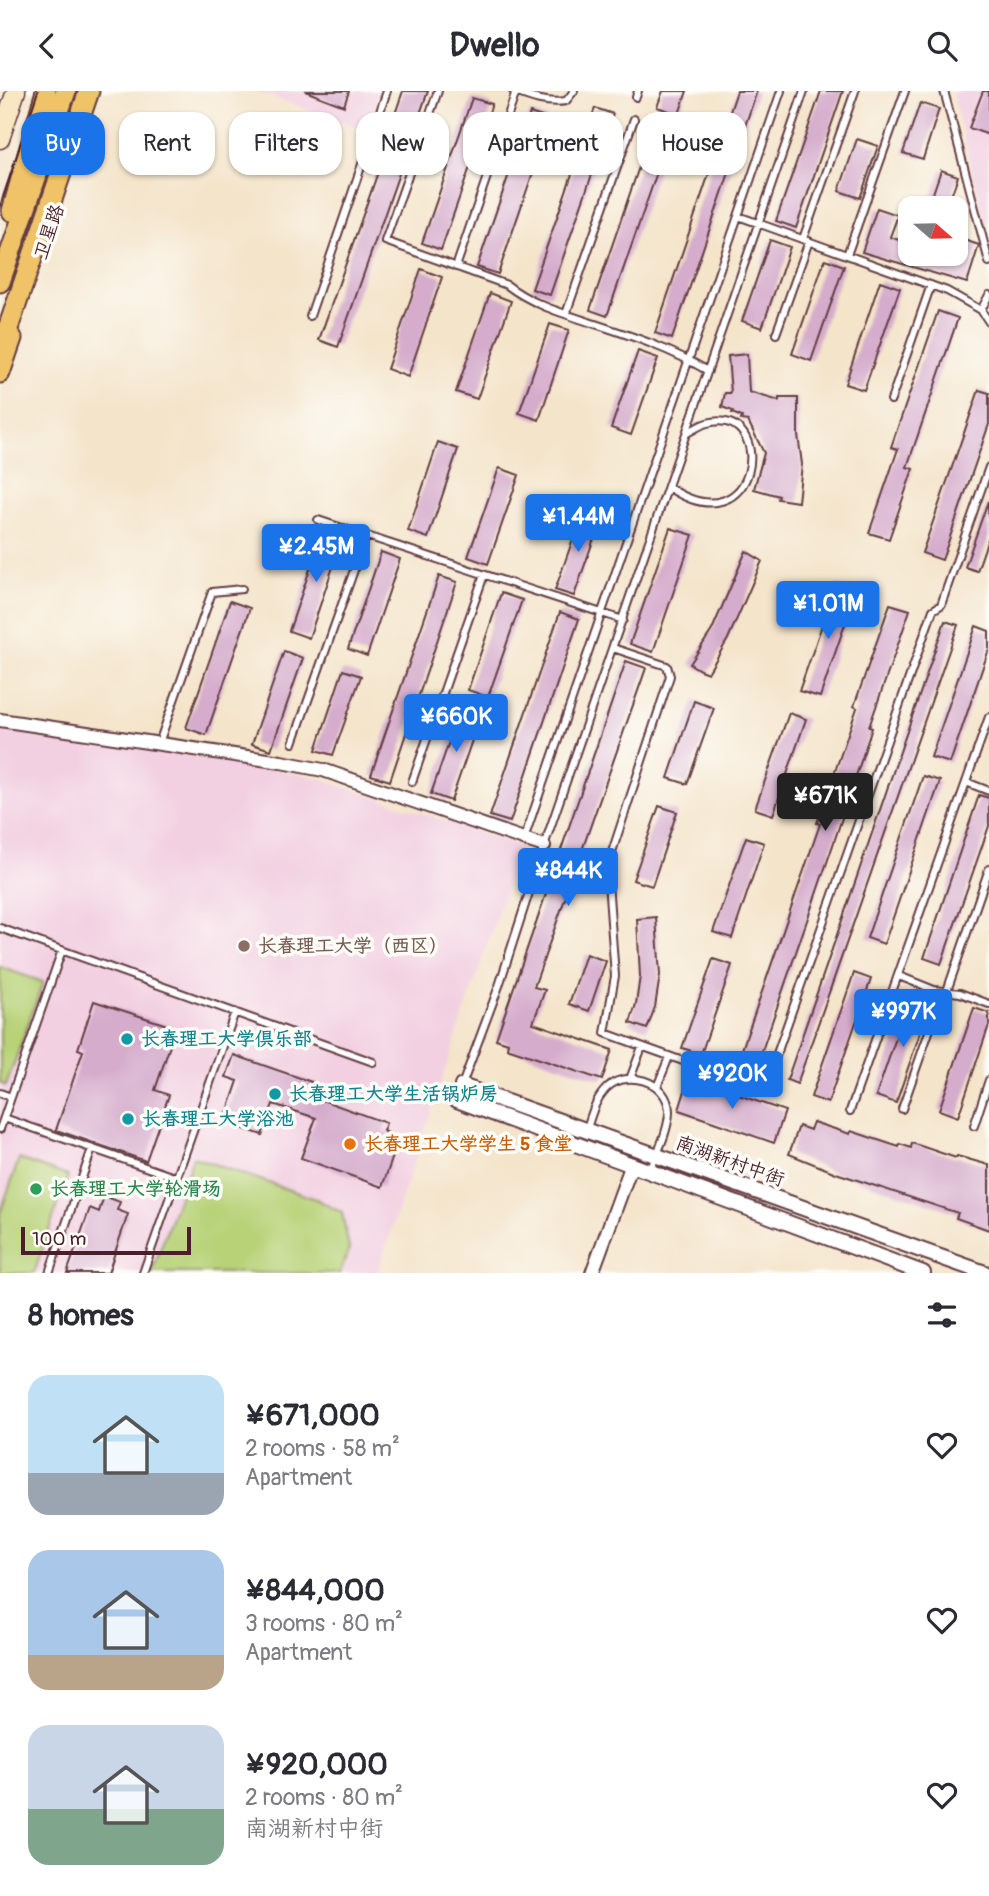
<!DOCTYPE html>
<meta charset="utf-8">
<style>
:root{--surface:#fff;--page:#f7f7f7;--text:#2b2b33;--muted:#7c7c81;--accent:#1a73e8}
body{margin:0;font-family:Pangolin,"LXGW WenKai TC",sans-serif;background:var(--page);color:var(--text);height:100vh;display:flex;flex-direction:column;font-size:26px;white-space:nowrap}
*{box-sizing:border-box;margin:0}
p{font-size:23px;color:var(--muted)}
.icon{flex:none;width:38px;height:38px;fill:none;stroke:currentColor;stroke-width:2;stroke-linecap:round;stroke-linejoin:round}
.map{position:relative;height:1182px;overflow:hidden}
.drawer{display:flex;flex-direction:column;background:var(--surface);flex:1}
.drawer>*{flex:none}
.guide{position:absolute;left:21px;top:21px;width:948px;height:63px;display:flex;gap:14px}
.needle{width:46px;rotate:110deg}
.tools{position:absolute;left:898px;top:105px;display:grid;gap:14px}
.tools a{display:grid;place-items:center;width:70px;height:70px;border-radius:14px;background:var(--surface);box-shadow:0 2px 5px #0004;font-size:35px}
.scale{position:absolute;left:21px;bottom:18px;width:170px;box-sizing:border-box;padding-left:7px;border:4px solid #4a1f2b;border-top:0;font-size:19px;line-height:24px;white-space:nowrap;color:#4a1f2b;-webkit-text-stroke:5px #fdfcf7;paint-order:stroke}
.price{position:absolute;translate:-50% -60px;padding:0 16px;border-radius:7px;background:var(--accent);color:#fff;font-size:23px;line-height:46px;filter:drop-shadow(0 2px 4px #0008)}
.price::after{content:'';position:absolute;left:50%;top:42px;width:21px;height:16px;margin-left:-10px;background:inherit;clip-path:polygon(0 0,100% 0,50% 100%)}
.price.current{background:#222;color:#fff}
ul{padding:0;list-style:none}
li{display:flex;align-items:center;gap:21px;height:175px;padding:0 28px}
li span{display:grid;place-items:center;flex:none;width:196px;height:140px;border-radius:21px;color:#555}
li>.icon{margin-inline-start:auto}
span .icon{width:84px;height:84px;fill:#fffc;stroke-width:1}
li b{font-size:30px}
h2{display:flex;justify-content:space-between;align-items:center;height:84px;padding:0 28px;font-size:30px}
.tag{padding:0 24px;border-radius:21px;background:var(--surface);box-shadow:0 2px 5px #0004;font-size:24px;line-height:63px}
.tag.current{background:var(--accent);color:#fff}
header{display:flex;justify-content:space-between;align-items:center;height:91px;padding:0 28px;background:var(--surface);font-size:32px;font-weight:800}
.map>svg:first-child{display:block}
.built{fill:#f2cfe1}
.green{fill:#b7d277;stroke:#807851;stroke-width:2}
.building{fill:#d5accc}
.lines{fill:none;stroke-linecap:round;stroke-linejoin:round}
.service-casing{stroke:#643d43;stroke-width:10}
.minor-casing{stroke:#643d43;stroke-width:16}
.tertiary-casing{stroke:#643d43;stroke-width:18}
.secondary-casing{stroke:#643d43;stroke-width:21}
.primary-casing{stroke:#643d43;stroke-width:23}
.trunk-casing{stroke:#643d43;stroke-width:23}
.service{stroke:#fff;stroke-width:6}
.minor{stroke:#fff;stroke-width:12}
.tertiary{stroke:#fff;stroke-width:14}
.secondary{stroke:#f9e7c3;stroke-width:18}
.primary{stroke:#f0c369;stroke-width:19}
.trunk{stroke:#f0c369;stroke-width:19}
.tram{stroke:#4a1f2b;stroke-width:2}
.education-dot{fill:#8d6e63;stroke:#fdfcf7;stroke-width:2.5}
.culture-dot{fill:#0f9aa8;stroke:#fdfcf7;stroke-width:2.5}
.food-dot{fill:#e8710a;stroke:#fdfcf7;stroke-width:2.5}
.leisure-dot{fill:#2e9e5b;stroke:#fdfcf7;stroke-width:2.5}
.labels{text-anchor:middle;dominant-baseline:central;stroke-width:7;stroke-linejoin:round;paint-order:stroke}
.street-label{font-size:19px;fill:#4a1f2b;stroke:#fdfcf7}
.education-label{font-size:19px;font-weight:bold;fill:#785e54;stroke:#fdfcf7;text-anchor:start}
.culture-label{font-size:19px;font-weight:bold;fill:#0d838f;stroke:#fdfcf7;text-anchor:start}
.food-label{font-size:19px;font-weight:bold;fill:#c56008;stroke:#fdfcf7;text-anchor:start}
.leisure-label{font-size:19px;font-weight:bold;fill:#27864d;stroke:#fdfcf7;text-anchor:start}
</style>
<header><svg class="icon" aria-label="back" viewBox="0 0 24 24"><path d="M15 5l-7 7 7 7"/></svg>Dwello<svg class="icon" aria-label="search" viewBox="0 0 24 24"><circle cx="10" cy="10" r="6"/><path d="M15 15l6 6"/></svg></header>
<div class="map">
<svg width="989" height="1182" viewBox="0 0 989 1182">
<rect width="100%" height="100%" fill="#fdfcf7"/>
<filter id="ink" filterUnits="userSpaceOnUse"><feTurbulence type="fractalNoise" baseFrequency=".0143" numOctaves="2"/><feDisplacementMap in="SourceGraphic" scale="14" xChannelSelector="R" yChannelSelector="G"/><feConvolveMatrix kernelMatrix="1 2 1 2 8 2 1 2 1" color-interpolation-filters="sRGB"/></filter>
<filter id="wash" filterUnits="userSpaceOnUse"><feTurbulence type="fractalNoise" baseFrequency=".00686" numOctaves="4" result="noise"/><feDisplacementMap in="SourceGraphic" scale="28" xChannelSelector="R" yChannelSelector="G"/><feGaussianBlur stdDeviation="1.57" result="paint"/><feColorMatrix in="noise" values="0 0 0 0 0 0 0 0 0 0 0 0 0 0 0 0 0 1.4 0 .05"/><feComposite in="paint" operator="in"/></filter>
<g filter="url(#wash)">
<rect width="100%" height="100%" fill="#f4e4ca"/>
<path class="built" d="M255,0h125l-14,39z
M952,0h37l-1,146 -31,-126z
M0,636l239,36 80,15 201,68 -143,427h-377z"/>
<path class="green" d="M0,876l43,15 -37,104 -6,-3z
M193,1066l123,42 26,14 7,36 -9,24h-188z
M19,1068l49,17 -34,97h-34v-59z"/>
<g id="blocks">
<path class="building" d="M305,0h44l-5,15z
M403,0h25l-90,256 -19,-7 71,-202 -3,-1z
M663,0h24l-8,23 -22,-7z
M737,0h20l-85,248 -17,-6z
M821,0h22l-47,137 -20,-7z
M983,0h6v44l-20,-7z
M472,7l20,6 -51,146 -19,-7z
M920,12l19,6 -16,50 -20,-6z
M595,17l18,6 -63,181 -18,-6z
M530,22l21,7 -53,154 -21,-7z
M652,38l18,6 -63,181 -17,-6z
M857,48l21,7 -18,52 -21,-7z
M941,79l17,6 -11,32h-19z
M877,117l21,7 -8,22 20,7v10h29l15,5 7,-20 18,6 -12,38 -105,-31z
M770,149l20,7 -28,81 -20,-7z
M825,168l19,7 -33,95 -19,-7z
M421,178l21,8 -34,100 -21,-8z
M880,190l20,7 -36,102 -19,-6z
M490,202l21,8 -34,98 -21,-7z
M938,220l20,7 -51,149 6,2 -24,70 -20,-6 29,-84 -7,-2z
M550,233l19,6 -30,90 -20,-7z
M638,260l20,7 -27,77 -20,-7z
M747,263l2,38 30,9v-3h19v37l4,29 -4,38 -20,-3 1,-3 -25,-7 10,-36 -16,-32 -7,-1 1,-3 -10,-4 1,-2 -11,-4 3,-14h6l-3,-37z
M979,299l10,3v31l-47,136 -20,-7z
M438,351l20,7 -30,89 -20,-7z
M499,377l20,7 -31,89 -20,-7z
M988,410l1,35 -12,35 -12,-4z
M583,420l18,7 -27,78 -19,-6z
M670,437l23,7 -40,117 -23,-8z
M323,440l20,6 -34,101 -20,-7z
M746,460l16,10 -34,78 -20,34 -8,-3 -10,-6 22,-34z
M381,461l19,7 -33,97 -19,-7z
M439,485l18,6 -67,199 -19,-6z
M836,494l20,7 -36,105 -21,-6z
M501,502l21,7 -34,97 -20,-7z
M230,510l20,7 -44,127 -20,-7z
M890,513l20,6 -41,117 3,1 -39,117 -78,226 -18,-7 83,-240 -3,-1 40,-115 -3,-2z
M560,521l19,7 -69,203 -20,-6z
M945,530l13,4 -161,459 -10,-4z
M976,535l13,5v18l-39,114 -19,-6z
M284,560l19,7 -32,92 -19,-6z
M626,570l20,7 -112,319 11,3 -12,33 79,27 -10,30 -95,-32 1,-5 -12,-4z
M343,579l18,6 -28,79 -17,-5z
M694,610l20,7 -27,76 -19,-6z
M461,616l20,7 -30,87 -20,-7z
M789,622l17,6 -33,96 -18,-6z
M923,685l17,5 -56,163 -17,-6z
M979,704l10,3v28l-48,138 -17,-6z
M659,715l18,6 -25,74 -19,-6z
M746,746l18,6 -32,95 -19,-6z
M656,826l4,58 -5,32 -8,22 -17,-6 6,-19 4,-28 -3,-57z
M586,863l20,7 -17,50 -20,-7z
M713,868l19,6 -31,89 -19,-6z
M854,882l17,6 -43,124 -17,-6z
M911,903l20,7 -35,102 -20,-7z
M94,910l82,27 -21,62 14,5 -23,66 -90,-31 27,-79 -5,-2z
M974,917l15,5v12l-31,92 -19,-7z
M234,964l86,30 -4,13 70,25 -3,8 8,3 -3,8 9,3 -15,42 -81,-29 15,-40 -43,-14 -11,31 -38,-13 14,-41 -12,-4z
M689,987l96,33 -11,32 -95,-33z
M813,1031l37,12 1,-3 48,16 1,-3 11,4 1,-5 44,15 1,-2 32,9v65l-33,-12 2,-5 -122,-40 -47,-19 10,-28 11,4z
M104,1105l16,6 -3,8 11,4 -20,59h-41l23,-65 9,4z"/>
</g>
</g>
<g filter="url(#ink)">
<use href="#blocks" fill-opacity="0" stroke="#643d43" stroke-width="2"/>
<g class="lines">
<g class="service-casing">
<path id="service" d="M438,0l-53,150 122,44c24,19 55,28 85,38 40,13 79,26 116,48
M513,0c17,7 35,13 53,10l8,-10
M944,0l45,171
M636,6l2,-6
M738,125l209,75 34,19 8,12
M803,148l52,-148
M847,164l58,-164
M456,176l60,-175
M981,219l8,-15
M566,223l68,-195
M310,225l77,-225
M776,243l33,-93
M891,309l40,-115
M668,396c93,62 109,-83 39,-64 -7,2 -14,7 -20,10
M318,429l305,100
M613,557l54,18 3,10 -60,182 -2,24 7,94 -10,57 139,50 20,-3 9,-15 160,-455 8,-5 48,-138
M159,652l53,-151 30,-3
M293,652l73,-207
M412,691l72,-207
M966,691l23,9
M524,748l257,-748
M0,837l373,134
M899,885l35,14 26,3 29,11
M630,988l12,-32
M462,994l37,-99 45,-140 260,-755
M657,996l12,-30
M0,1002l11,4
M902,1018l35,-100 10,-18 42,-122
M850,1020l139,-394
M4,1027l173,60
M974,1035l15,-46
M0,1038l62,-179
M586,1040c5,-14 8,-29 18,-40 19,-24 66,-11 65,22 -1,19 -12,40 -19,58
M49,1182l43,-124
M143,1182l92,-261"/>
</g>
<g class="minor-casing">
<path id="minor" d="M0,629l281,42 42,8 221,76
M592,1182l40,-109"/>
</g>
<g class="tertiary-casing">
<path id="tertiary" d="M462,995l523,187
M457,1009l466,173"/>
</g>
<g class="secondary-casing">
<path id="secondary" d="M0,48l16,-48"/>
</g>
<g class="primary-casing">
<path id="primary" d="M0,282l12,-35"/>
</g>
<g class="trunk-casing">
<path id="trunk" d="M12,120l34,-120
M0,191l66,-191
M0,261l89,-261"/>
</g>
<use href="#service" class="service"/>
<use href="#minor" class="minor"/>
<use href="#tertiary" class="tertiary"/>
<use href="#secondary" class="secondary"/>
<use href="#primary" class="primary"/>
<use href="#trunk" class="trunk"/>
<path class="tram" d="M0,115l38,-115"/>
</g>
</g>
<circle class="education-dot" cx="244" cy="855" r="7"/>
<g class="culture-dot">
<circle cx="127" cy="948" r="7"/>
<circle cx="275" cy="1003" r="7"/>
<circle cx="128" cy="1028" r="7"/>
</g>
<circle class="food-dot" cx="350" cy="1053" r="7"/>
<circle class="leisure-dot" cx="36" cy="1098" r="7"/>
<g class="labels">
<g class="street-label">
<text transform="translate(49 141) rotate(-71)">卫星路</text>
<text transform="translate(730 1070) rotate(20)">南湖新村中街</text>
</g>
<g class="education-label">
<text x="258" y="855">长春理工大学（西区）</text>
</g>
<g class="culture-label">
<text x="141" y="948">长春理工大学俱乐部</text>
<text x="289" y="1003">长春理工大学生活锅炉房</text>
<text x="142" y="1028">长春理工大学浴池</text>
</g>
<g class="food-label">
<text x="364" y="1053">长春理工大学学生 5 食堂</text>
</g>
<g class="leisure-label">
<text x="50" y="1098">长春理工大学轮滑场</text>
</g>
</g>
</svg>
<div class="tools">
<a><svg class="needle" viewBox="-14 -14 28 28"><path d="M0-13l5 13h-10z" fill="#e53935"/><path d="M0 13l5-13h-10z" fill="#7c7c81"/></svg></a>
</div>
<div class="scale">100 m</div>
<b class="price" style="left:578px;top:463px">¥1.44M</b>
<b class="price" style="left:316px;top:493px">¥2.45M</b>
<b class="price" style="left:828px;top:550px">¥1.01M</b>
<b class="price" style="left:456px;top:663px">¥660K</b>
<b class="price current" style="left:825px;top:742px">¥671K</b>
<b class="price" style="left:568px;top:817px">¥844K</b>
<b class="price" style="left:903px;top:958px">¥997K</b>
<b class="price" style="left:732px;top:1020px">¥920K</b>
<div class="guide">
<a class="tag current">Buy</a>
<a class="tag">Rent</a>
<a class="tag">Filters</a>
<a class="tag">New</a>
<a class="tag">Apartment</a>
<a class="tag">House</a>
</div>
</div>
<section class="drawer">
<h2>8 homes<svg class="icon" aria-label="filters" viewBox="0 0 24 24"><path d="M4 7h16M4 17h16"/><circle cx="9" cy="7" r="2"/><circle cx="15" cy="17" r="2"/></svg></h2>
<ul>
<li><span style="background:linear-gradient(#bfe0f5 70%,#9aa5b1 0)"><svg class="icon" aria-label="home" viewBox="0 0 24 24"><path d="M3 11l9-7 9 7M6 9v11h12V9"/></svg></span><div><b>¥671,000</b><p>2 rooms · 58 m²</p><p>Apartment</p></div><svg class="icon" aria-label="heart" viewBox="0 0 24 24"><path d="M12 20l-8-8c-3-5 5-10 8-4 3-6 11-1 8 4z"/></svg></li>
<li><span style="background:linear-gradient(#a9c7e8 75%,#b9a48a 0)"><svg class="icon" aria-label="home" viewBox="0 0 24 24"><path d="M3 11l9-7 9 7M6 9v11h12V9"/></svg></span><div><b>¥844,000</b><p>3 rooms · 80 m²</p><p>Apartment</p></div><svg class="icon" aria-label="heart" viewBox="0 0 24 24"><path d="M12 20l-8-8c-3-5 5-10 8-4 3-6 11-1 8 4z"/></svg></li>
<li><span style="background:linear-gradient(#c9d6e8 60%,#7fa58c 0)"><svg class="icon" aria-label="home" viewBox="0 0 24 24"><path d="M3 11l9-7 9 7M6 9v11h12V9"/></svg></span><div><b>¥920,000</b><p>2 rooms · 80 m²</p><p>南湖新村中街</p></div><svg class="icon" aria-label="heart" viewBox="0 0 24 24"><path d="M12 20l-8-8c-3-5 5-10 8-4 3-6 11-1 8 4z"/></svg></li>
</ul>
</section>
